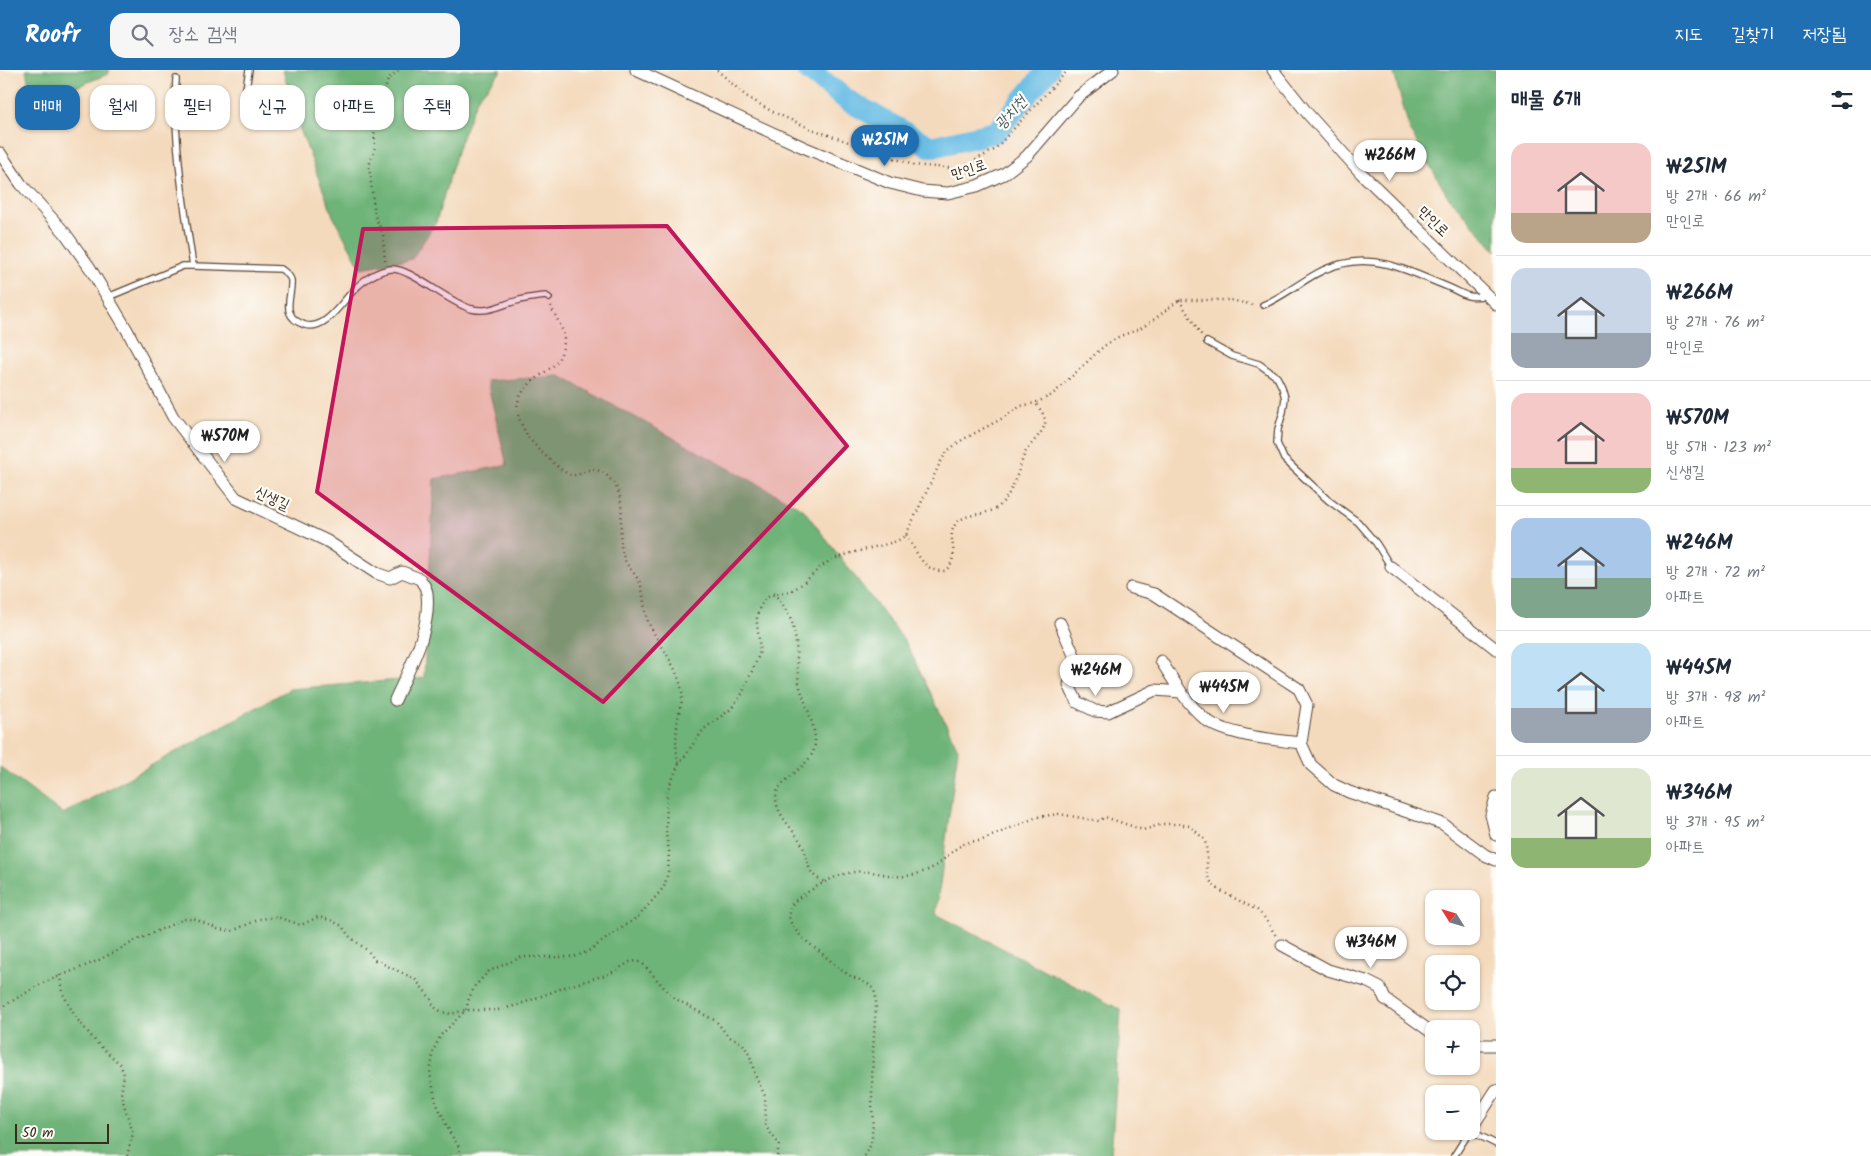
<!DOCTYPE html>
<html lang="ko">
<meta charset="utf-8">
<style>
:root{--surface:#fff;--page:#f6f6f7;--text:#1f2937;--muted:#747a83;--line:#e0e1e3;--accent:#1f6fb2}
body{margin:0;font-family:Kalam,"Poor Story",sans-serif;background:var(--page);color:var(--text);height:100vh;display:flex;flex-direction:column;font-size:19px;white-space:nowrap}
*{box-sizing:border-box;margin:0}
p{font-size:16px;color:var(--muted)}
.icon{flex:none;width:28px;height:28px;fill:none;stroke:currentColor;stroke-width:2;stroke-linecap:round;stroke-linejoin:round}
.map{position:relative;flex:1;overflow:hidden}
.side{display:flex;flex-direction:column;background:var(--surface);width:375px}
.side>*{flex:none}
.banner{position:absolute;left:15px;top:15px;width:475px;height:45px;display:flex;gap:10px}
.needle{width:32px;rotate:307deg}
.controls{position:absolute;left:1425px;top:820px;display:grid;gap:10px}
.controls a{display:grid;place-items:center;width:55px;height:55px;border-radius:10px;background:var(--surface);box-shadow:0 1px 4px #0004;font-size:25px}
.scale{position:absolute;left:15px;bottom:12px;width:94px;box-sizing:border-box;padding-left:5px;border:2px solid #3b2a1e;border-top:0;font-size:14px;line-height:18px;white-space:nowrap;color:#3b2a1e;-webkit-text-stroke:4px #fdfcf7;paint-order:stroke}
.price{position:absolute;translate:-50% -42px;padding:0 11px;border-radius:18px;background:#fff;color:#222;font-size:16px;line-height:32px;filter:drop-shadow(0 1px 2px #0008)}
.price::after{content:'';position:absolute;left:50%;top:30px;width:15px;height:11px;margin-left:-8px;background:inherit;clip-path:polygon(0 0,100% 0,50% 100%)}
.price.on{background:var(--accent);color:#fff}
ul{padding:0;list-style:none}
li{display:flex;align-items:center;gap:15px;height:125px;padding:0 15px}
li+li{border-top:1px solid var(--line)}
li span{display:grid;place-items:center;flex:none;width:140px;height:100px;border-radius:15px;color:#555}
li>.icon{margin-inline-start:auto}
span .icon{width:60px;height:60px;fill:#fffc;stroke-width:1}
li b{font-size:21px}
h2{display:flex;justify-content:space-between;align-items:center;height:60px;padding:0 15px;font-size:21px}
.tag{padding:0 18px;border-radius:15px;background:var(--surface);box-shadow:0 1px 4px #0004;font-size:18px;line-height:45px}
.tag.on{background:var(--accent);color:#fff}
header{display:flex;align-items:center;gap:30px;box-sizing:border-box;height:70px;padding:0 25px;background:var(--accent);color:#fff}
header strong{font-size:24px}
nav{display:flex;gap:28px;margin-inline-start:auto;font-size:18px}
.search{width:350px;height:45px;background:var(--page);display:flex;align-items:center;gap:12px;box-sizing:border-box;padding:0 18px;border-radius:15px;color:var(--muted);font-size:19px}
main{display:flex;flex:1;min-height:0}
.map>svg:first-child{display:block}
.forest{fill:#6eb378;stroke:#546e4b}
.lines{fill:none;stroke-linecap:round;stroke-linejoin:round}
.river{stroke:#69bde5;stroke-width:22}
.lane-casing{stroke:#574436;stroke-width:8}
.street-casing{stroke:#574436;stroke-width:13}
.path{stroke:#574436;stroke-width:2.5;stroke-dasharray:1 4;stroke-linecap:butt}
.lane{stroke:#fff;stroke-width:5.5}
.street{stroke:#fff;stroke-width:11}
.marked{fill:#c2185b;fill-opacity:0.2;stroke:#c2185b;stroke-width:4;stroke-linejoin:round}
.labels{text-anchor:middle;dominant-baseline:central;stroke-width:4.5;stroke-linejoin:round;paint-order:stroke}
.street-label{font-size:15px;fill:#3b2a1e;stroke:#fdfcf7}
.water-label{font-size:16px;font-style:italic;fill:#4b5d64;stroke:#fdfcf7}
</style>
<header>
<strong>Roofr</strong>
<div class="search"><svg class="icon" aria-label="search" viewBox="0 0 24 24"><circle cx="10" cy="10" r="6"/><path d="M15 15l6 6"/></svg>장소 검색</div>
<nav><a>지도</a><a>길찾기</a><a>저장됨</a></nav>
</header>
<main>
<div class="map">
<svg width="1496" height="1086" viewBox="0 0 1496 1086">
<rect width="100%" height="100%" fill="#fdfcf7"/>
<filter id="ink" filterUnits="userSpaceOnUse"><feTurbulence type="fractalNoise" baseFrequency=".02" numOctaves="2"/><feDisplacementMap in="SourceGraphic" scale="10" xChannelSelector="R" yChannelSelector="G"/><feConvolveMatrix kernelMatrix="1 2 1 2 8 2 1 2 1" color-interpolation-filters="sRGB"/></filter>
<filter id="wash" filterUnits="userSpaceOnUse"><feTurbulence type="fractalNoise" baseFrequency=".0096" numOctaves="4" result="noise"/><feDisplacementMap in="SourceGraphic" scale="20" xChannelSelector="R" yChannelSelector="G"/><feGaussianBlur stdDeviation="1.12" result="paint"/><feColorMatrix in="noise" values="0 0 0 0 0 0 0 0 0 0 0 0 0 0 0 0 0 1.4 0 .05"/><feComposite in="paint" operator="in"/></filter>
<g filter="url(#wash)">
<rect width="100%" height="100%" fill="#f4dabd"/>
<path class="forest" d="M26,0h84l-2,4 -49,20 -27,7z
M283,0h219l-25,29 -18,46 -23,77 -24,37 -51,9 -28,-52 -38,-100z
M1393,0h103v181l-49,-56 -37,-64z
M560,306l243,133 103,134 52,106 -22,165 185,96 -10,146h-1111v-389l63,47 227,-125 134,-11 10,-199 73,-14 -20,-84z"/>
<g class="lines">
<path class="river" d="M808,0l39,30 84,47 65,-15 52,-62"/>
</g>
</g>
<g filter="url(#ink)">
<g class="lines">
<g class="lane-casing">
<path id="lane" d="M176,9c-3,60 8,127 17,187
M245,25l4,-25
M108,227l75,-31h10l88,3c4,3 9,6 10,11 2,16 -13,36 14,45 21,6 37,-24 50,-36 8,-9 24,-19 36,-20 19,-2 59,35 81,40 16,4 29,-4 44,-8 10,-3 20,-4 30,-5l3,2
M1263,235c27,-11 48,-34 78,-41 38,-10 72,9 107,23 19,8 17,12 40,8
M1207,272l25,14 27,8 18,13 5,10 3,11 -2,14 -5,17 -1,14 7,16 44,41 30,22 18,21 15,24
M1470,1061l26,13
M1454,1086l16,-25"/>
</g>
<g class="street-casing">
<path id="street" d="M636,0l167,77 87,36 32,8 26,2 29,-7 27,-12 23,-18 51,-59 35,-27
M1273,0l35,44 53,59 135,131
M0,83l21,31 44,49 25,35 37,62 46,87 63,81 91,43 49,32 14,5 12,-6 18,7c3,4 6,9 7,14 4,38 -17,74 -32,107
M1391,497l105,82
M1131,518l23,6 145,95 8,16 -6,38 10,22 23,20 15,7 94,32 42,31 11,5
M1060,553l17,39 -8,23 8,17 18,9 13,1 47,-22 26,2
M1161,591c13,20 25,42 44,58 19,16 70,21 96,24
M1496,727l-5,18 5,20
M1282,875l46,25 38,11 14,7 5,11 49,35
M1471,975h25
M1471,1059l25,-39"/>
</g>
<path class="path" d="M717,0l29,26 25,15 38,17 104,37 46,4 35,-19 74,-80
M385,191l-2,-27 -8,-18 -6,-50 6,-19 -1,-21 7,-11 3,-13 1,-12 3,-11 11,-9
M1179,230l23,36
M551,236c3,9 13,23 13,31 1,8 -4,23 -10,28 -16,14 -44,26 -35,53 2,5 5,12 8,17 4,8 36,39 44,40 7,1 12,-3 18,-5 11,-3 22,8 27,17 12,21 -1,48 8,71 3,9 12,16 16,25 5,14 3,28 9,41 11,22 29,43 33,68 1,9 -3,18 -4,26 -2,14 -3,32 1,46
M906,465c11,16 17,38 39,36 18,-17 0,-33 10,-46 10,-14 32,-8 44,-19 15,-13 19,-38 27,-55 5,-8 18,-19 19,-28 0,-9 -5,-14 -10,-20
M774,523c7,9 16,22 19,33 5,19 3,38 6,57 4,19 22,50 14,69 -6,15 -32,28 -36,40 -6,20 18,37 25,53 5,9 4,19 10,28 3,4 8,7 12,9
M60,905l2,17 14,26 22,26 22,20 4,10 -3,21 12,38 -6,23
M0,938l43,-25 54,-22 38,-20 49,-22h11l23,10 14,2 28,-12 17,-2 24,8 17,-8 12,3 12,6 7,10 19,15 7,9 40,19 16,20 3,8 8,5 9,2 15,-4h32l20,-5 47,-18 44,-13 21,-12 8,-1 6,4 23,26 12,10 37,20 12,15 15,8 7,12 5,19 10,21 1,31 13,17 -2,12
M461,1086l-3,-11 -7,-10 -15,-33 -6,-29 4,-24 7,-14 25,-25 3,-12 6,-12 14,-15 33,-14h51l14,-5 52,-36 25,-29 4,-14 1,-22 -3,-16 1,-44 12,-27 25,-35 27,-20 11,-15 17,-39c3,-15 -6,-32 0,-46 9,-20 20,-12 35,-20 14,-7 22,-21 36,-28 21,-10 45,-13 67,-20l9,-6 34,-72 7,-12 15,-11 39,-21 20,-13 14,-3 17,-8 52,-49 16,-10 20,-7 12,-8 27,-21h51l24,5
M865,1086c2,-4 5,-9 6,-14 3,-14 1,-31 1,-45 0,-25 1,-51 3,-76 0,-9 3,-21 -1,-30 -5,-10 -17,-11 -25,-16 -9,-5 -16,-12 -24,-19 -18,-14 -57,-40 -22,-61 16,-10 33,-21 52,-23 17,-3 35,6 52,4 12,-2 27,-7 35,-15 12,-11 20,-20 38,-20l57,-24 22,-3 40,7 6,-4 38,13 20,-6h14l13,2 15,14 2,14v21l5,9 9,7 36,19 7,7 12,19"/>
<use href="#lane" class="lane"/>
<use href="#street" class="street"/>
</g>
</g>
<path class="marked" d="M667,156l180,220 -244,256 -286,-210 46,-263z"/>
<g class="labels">
<g class="street-label">
<text transform="translate(969 100) rotate(-18)">만인로</text>
<text transform="translate(1433 152) rotate(44)">만인로</text>
<text transform="translate(272 429) rotate(25)">신생길</text>
</g>
<g class="water-label">
<text transform="translate(1011 43) rotate(-48)">광치천</text>
</g>
</g>
</svg>
<div class="controls">
<a><svg class="needle" viewBox="-14 -14 28 28"><path d="M0-13l5 13h-10z" fill="#e53935"/><path d="M0 13l5-13h-10z" fill="#747a83"/></svg></a>
<a><svg class="icon" aria-label="locate" viewBox="0 0 24 24"><circle cx="12" cy="12" r="6"/><path d="M12 2v4M12 18v4M2 12h4M18 12h4"/></svg></a>
<a>+</a>
<a>−</a>
</div>
<div class="scale">50 m</div>
<b class="price on" style="left:885px;top:97px">₩251M</b>
<b class="price" style="left:1390px;top:112px">₩266M</b>
<b class="price" style="left:225px;top:393px">₩570M</b>
<b class="price" style="left:1096px;top:627px">₩246M</b>
<b class="price" style="left:1224px;top:644px">₩445M</b>
<b class="price" style="left:1371px;top:899px">₩346M</b>
<div class="banner">
<a class="tag on">매매</a>
<a class="tag">월세</a>
<a class="tag">필터</a>
<a class="tag">신규</a>
<a class="tag">아파트</a>
<a class="tag">주택</a>
</div>
</div>
<section class="side">
<h2>매물 6개<svg class="icon" aria-label="filters" viewBox="0 0 24 24"><path d="M4 7h16M4 17h16"/><circle cx="9" cy="7" r="2"/><circle cx="15" cy="17" r="2"/></svg></h2>
<ul>
<li><span style="background:linear-gradient(#f6c9c9 70%,#b9a48a 0)"><svg class="icon" aria-label="home" viewBox="0 0 24 24"><path d="M3 11l9-7 9 7M6 9v11h12V9"/></svg></span><div><b>₩251M</b><p>방 2개 · 66 m²</p><p>만인로</p></div></li>
<li><span style="background:linear-gradient(#c9d6e8 65%,#9aa5b1 0)"><svg class="icon" aria-label="home" viewBox="0 0 24 24"><path d="M3 11l9-7 9 7M6 9v11h12V9"/></svg></span><div><b>₩266M</b><p>방 2개 · 76 m²</p><p>만인로</p></div></li>
<li><span style="background:linear-gradient(#f6c9c9 75%,#8fb573 0)"><svg class="icon" aria-label="home" viewBox="0 0 24 24"><path d="M3 11l9-7 9 7M6 9v11h12V9"/></svg></span><div><b>₩570M</b><p>방 5개 · 123 m²</p><p>신생길</p></div></li>
<li><span style="background:linear-gradient(#a9c7e8 60%,#7fa58c 0)"><svg class="icon" aria-label="home" viewBox="0 0 24 24"><path d="M3 11l9-7 9 7M6 9v11h12V9"/></svg></span><div><b>₩246M</b><p>방 2개 · 72 m²</p><p>아파트</p></div></li>
<li><span style="background:linear-gradient(#bfe0f5 65%,#9aa5b1 0)"><svg class="icon" aria-label="home" viewBox="0 0 24 24"><path d="M3 11l9-7 9 7M6 9v11h12V9"/></svg></span><div><b>₩445M</b><p>방 3개 · 98 m²</p><p>아파트</p></div></li>
<li><span style="background:linear-gradient(#dfe7d0 70%,#8fb573 0)"><svg class="icon" aria-label="home" viewBox="0 0 24 24"><path d="M3 11l9-7 9 7M6 9v11h12V9"/></svg></span><div><b>₩346M</b><p>방 3개 · 95 m²</p><p>아파트</p></div></li>
</ul>
</section>
</main>
